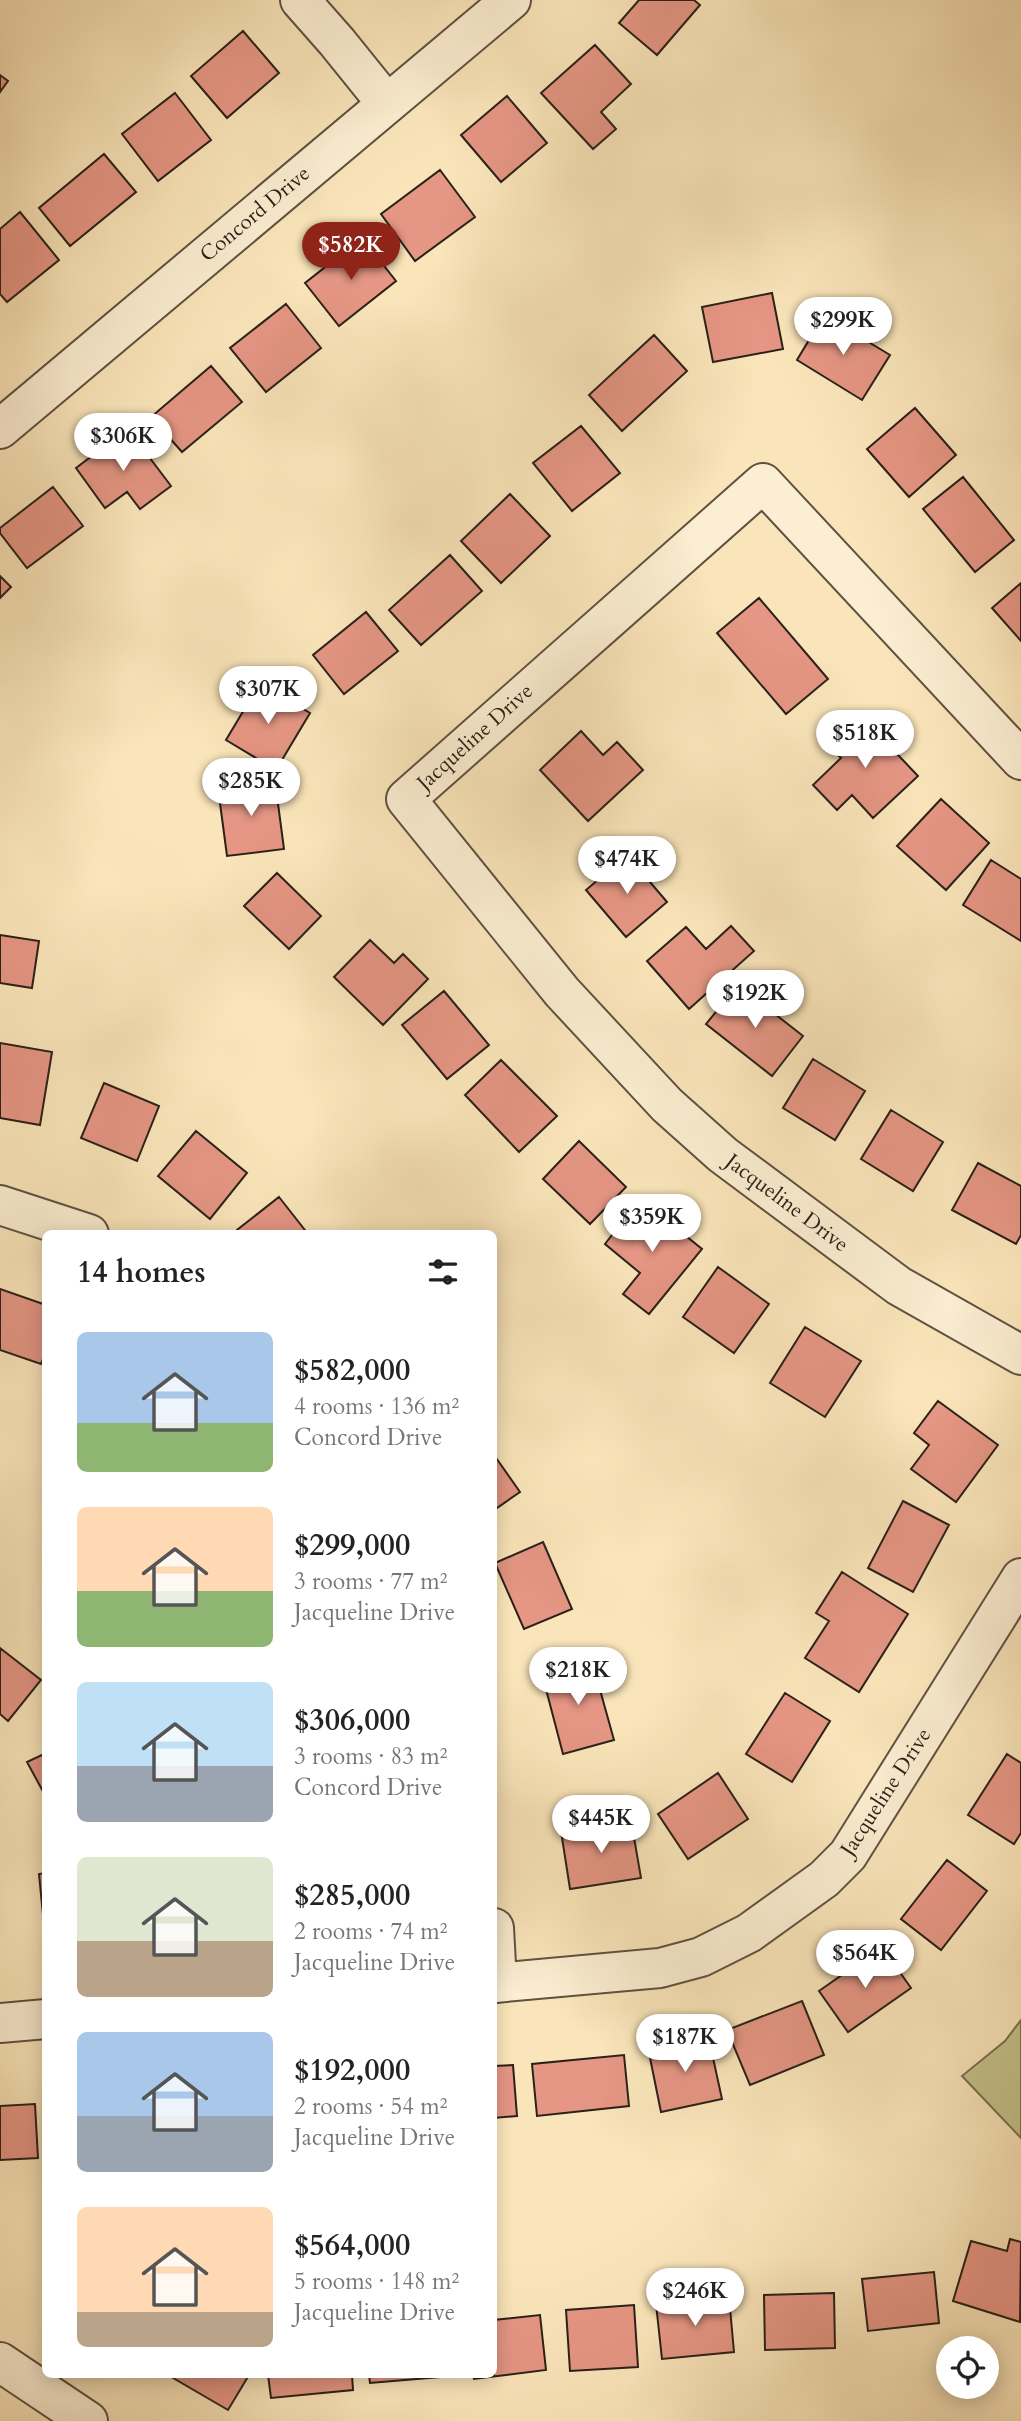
<!DOCTYPE html>
<meta charset="utf-8">
<style>
:root{--surface:#fff;--page:#f2f2f2;--text:#222;--muted:#767676;--accent:#8f2418}
body{margin:0;font-family:Cardo,serif;background:var(--page);color:var(--text);height:100vh;display:flex;flex-direction:column;font-size:26px;white-space:nowrap}
*{box-sizing:border-box;margin:0}
p{font-size:23px;color:var(--muted)}
.icon{flex:none;width:38px;height:38px;fill:none;stroke:currentColor;stroke-width:2;stroke-linecap:round;stroke-linejoin:round}
.map{position:relative;flex:1;overflow:hidden}
.side{position:absolute;left:42px;top:1230px;width:455px;height:1148px;display:flex;flex-direction:column;background:var(--surface);border-radius:10px;box-shadow:0 4px 18px #0003}
.side>*{flex:none}
.controls{position:absolute;left:936px;top:2336px;display:grid;gap:14px}
.controls a{display:grid;place-items:center;width:63px;height:63px;border-radius:50%;background:var(--surface);box-shadow:0 4px 18px #0003;font-size:35px}
.price{position:absolute;translate:-50% -60px;padding:0 16px;border-radius:24px;background:#fff;color:#222;font-size:23px;line-height:46px;filter:drop-shadow(0 2px 4px #0008)}
.price::after{content:'';position:absolute;left:50%;top:42px;width:21px;height:16px;margin-left:-10px;background:inherit;clip-path:polygon(0 0,100% 0,50% 100%)}
.price.on{background:var(--accent);color:#fff}
ul{padding:0;list-style:none}
li{display:flex;align-items:center;gap:21px;height:175px;padding:0 35px}
li span{display:grid;place-items:center;flex:none;width:196px;height:140px;border-radius:10px;color:#555}
li>.icon{margin-inline-start:auto}
span .icon{width:84px;height:84px;fill:#fffc;stroke-width:1}
li b{font-size:30px}
h2{display:flex;justify-content:space-between;align-items:center;height:84px;padding:0 35px;font-size:30px}
.map>svg:first-child{display:block}
.green{fill:#c5c28b;stroke:#787252;stroke-width:2}
.building{fill:#e59684;stroke:#2a2118;stroke-width:2}
.lines{fill:none;stroke-linecap:round;stroke-linejoin:round}
.street-casing{stroke:#5e5240;stroke-width:42}
.street{stroke:#fceed2;stroke-width:38}
.labels{text-anchor:middle;dominant-baseline:central;stroke-width:5;stroke-linejoin:round;paint-order:stroke}
.street-label{font-size:21px;fill:#2a2118;stroke:#fceed2}
</style>
<div class="map">
<svg width="1021" height="2421" viewBox="0 0 1021 2421">
<rect width="100%" height="100%" fill="#fae5ba"/>
<filter id="stains"><feTurbulence type="fractalNoise" baseFrequency=".00286" numOctaves="4"/><feColorMatrix values="0 0 0 0 .2 0 0 0 0 .09 0 0 0 0 .02 0 0 0 .5 -.17"/></filter>
<radialGradient id="worn" r=".72"><stop offset=".6" stop-color="#630" stop-opacity="0"/><stop offset="1" stop-color="#630" stop-opacity=".3"/></radialGradient>
<path class="green" d="M1021,2020v118l-59,-62 43,-35z"/>
<path class="building" d="M639,0h55l6,5 -43,50 -38,-32z
M243,31l36,42 -52,45 -36,-42z
M595,45l36,39 -30,28 15,17 -23,20 -52,-56z
M0,75l8,6 -8,11z
M175,93l36,47 -53,41 -36,-47z
M507,96l40,47 -46,39 -40,-47z
M104,154l32,38 -66,54 -31,-38z
M440,170l35,47 -60,44 -34,-47z
M20,212l39,48 -52,42 -7,-8v-65z
M362,238l34,43 -57,45 -34,-43z
M772,293l11,56 -70,13 -11,-55z
M286,304l35,44 -55,44 -36,-44z
M824,315l66,40 -28,45 -65,-40z
M654,335l33,36 -65,60 -33,-36z
M211,366l31,36 -60,50 -31,-35z
M915,408l41,47 -47,42 -42,-48z
M581,426l39,47 -48,38 -39,-48z
M128,429l43,57 -31,23 -13,-17 -22,16 -29,-40z
M963,477l51,63 -39,32 -52,-63z
M53,487l30,39 -56,42 -27,-35v-5z
M510,494l40,42 -49,47 -40,-42z
M450,555l32,36 -61,54 -32,-35z
M0,576l11,11 -11,11z
M1021,583v58l-29,-33z
M759,598l69,81 -42,35 -69,-81z
M366,612l32,39 -54,43 -31,-39z
M260,683l50,30 -34,57 -50,-30z
M861,716l57,60 -45,42 -21,-23 -15,15 -24,-25 28,-27 -12,-12z
M581,731l22,24 14,-13 26,28 -55,51 -48,-51z
M275,781l9,68 -57,7 -9,-68z
M941,799l48,44 -43,47 -49,-44z
M627,855l40,47 -41,35 -40,-47z
M991,860l30,19v62l-58,-36z
M277,873l44,43 -32,33 -45,-43z
M731,926l23,25 -65,58 -42,-48 39,-34 20,22z
M0,935l39,6 -7,47 -32,-5z
M370,940l24,23 9,-9 25,25 -45,46 -49,-48z
M738,985l65,51 -31,40 -66,-52z
M444,991l45,54 -42,34 -45,-54z
M0,1043l52,9 -12,73 -40,-7z
M813,1059l52,32 -30,49 -52,-32z
M501,1060l56,56 -38,36 -54,-57z
M104,1083l55,23 -22,55 -56,-23z
M891,1110l52,32 -30,49 -52,-32z
M196,1131l51,42 -37,46 -52,-43z
M579,1141l47,46 -36,37 -47,-45z
M978,1163l43,23v49l-5,9 -64,-34z
M279,1197l29,37h-68l-3,-4z
M640,1199l62,50 -53,65 -26,-20 17,-21 -35,-29z
M718,1267l51,37 -35,49 -51,-36z
M0,1289l46,16v47l-5,12 -41,-14z
M805,1327l56,34 -36,56 -55,-34z
M938,1401l60,44 -42,57 -45,-33 18,-24 -15,-12z
M494,1455l26,37 -26,18z
M903,1501l46,24 -36,67 -45,-24z
M543,1542l29,67 -48,20 -29,-66z
M842,1572l66,42 -49,78 -54,-34 24,-37 -13,-8z
M0,1648l41,32 -33,41 -8,-7z
M592,1661l22,79 -51,14 -21,-80z
M785,1693l45,28 -38,61 -46,-28z
M46,1753v44l-19,-35z
M1007,1754l14,9v70l-7,11 -46,-29z
M718,1773l30,46 -60,40 -30,-45z
M631,1820l10,58 -71,11 -9,-58z
M947,1860l40,31 -46,59 -40,-31z
M46,1873v52h-2l-5,-51z
M882,1947l29,41 -63,44 -29,-41z
M802,2001l22,54 -74,30 -23,-55z
M708,2035l14,64 -61,13 -13,-64z
M624,2055l5,51 -92,10 -5,-52z
M513,2065l4,51 -23,2v-52z
M35,2104l3,54 -38,2v-54z
M1010,2239l11,3 -1,80 -67,-21 18,-60 36,10z
M934,2272l5,51 -71,8 -6,-52z
M834,2293l1,55 -70,2 -1,-55z
M729,2297l5,55 -72,7 -6,-55z
M634,2305l4,62 -68,4 -4,-61z
M540,2315l6,55 -72,9 -1,-4h21v-55z
M168,2375h81l-21,35z
M268,2375h84l1,15 -82,8z
M369,2375h83v1l-82,7z"/>
<g class="lines">
<g class="street-casing">
<path id="street" d="M300,0l37,42 50,62
M0,429l511,-429
M1021,760l-258,-277 -357,316 156,193 105,113 56,50 176,131 122,69
M0,1205l89,29
M494,1928l3,55
M494,1983l166,-15 41,-11 48,-24 75,-54 24,-24 173,-277
M0,2023l46,-4
M0,2362l88,59"/>
</g>
<use href="#street" class="street"/>
</g>
<g class="labels">
<g class="street-label">
<text transform="translate(255 214) rotate(-40)">Concord Drive</text>
<text transform="translate(475 737) rotate(-42)">Jacqueline Drive</text>
<text transform="translate(787 1203) rotate(37)">Jacqueline Drive</text>
<text transform="translate(886 1792) rotate(-57)">Jacqueline Drive</text>
</g>
</g>
<rect width="100%" height="100%" filter="url(#stains)"/>
<rect width="100%" height="100%" fill="url(#worn)"/>
</svg>
<div class="controls">
<a><svg class="icon" aria-label="locate" viewBox="0 0 24 24"><circle cx="12" cy="12" r="6"/><path d="M12 2v4M12 18v4M2 12h4M18 12h4"/></svg></a>
</div>
<b class="price on" style="left:351px;top:282px">$582K</b>
<b class="price" style="left:843px;top:357px">$299K</b>
<b class="price" style="left:123px;top:473px">$306K</b>
<b class="price" style="left:268px;top:726px">$307K</b>
<b class="price" style="left:865px;top:770px">$518K</b>
<b class="price" style="left:251px;top:818px">$285K</b>
<b class="price" style="left:627px;top:896px">$474K</b>
<b class="price" style="left:755px;top:1030px">$192K</b>
<b class="price" style="left:652px;top:1254px">$359K</b>
<b class="price" style="left:578px;top:1707px">$218K</b>
<b class="price" style="left:601px;top:1855px">$445K</b>
<b class="price" style="left:865px;top:1990px">$564K</b>
<b class="price" style="left:685px;top:2074px">$187K</b>
<b class="price" style="left:695px;top:2328px">$246K</b>
<section class="side">
<h2>14 homes<svg class="icon" aria-label="filters" viewBox="0 0 24 24"><path d="M4 7h16M4 17h16"/><circle cx="9" cy="7" r="2"/><circle cx="15" cy="17" r="2"/></svg></h2>
<ul>
<li><span style="background:linear-gradient(#a9c7e8 65%,#8fb573 0)"><svg class="icon" aria-label="home" viewBox="0 0 24 24"><path d="M3 11l9-7 9 7M6 9v11h12V9"/></svg></span><div><b>$582,000</b><p>4 rooms · 136 m²</p><p>Concord Drive</p></div></li>
<li><span style="background:linear-gradient(#ffd9b3 60%,#8fb573 0)"><svg class="icon" aria-label="home" viewBox="0 0 24 24"><path d="M3 11l9-7 9 7M6 9v11h12V9"/></svg></span><div><b>$299,000</b><p>3 rooms · 77 m²</p><p>Jacqueline Drive</p></div></li>
<li><span style="background:linear-gradient(#bfe0f5 60%,#9aa5b1 0)"><svg class="icon" aria-label="home" viewBox="0 0 24 24"><path d="M3 11l9-7 9 7M6 9v11h12V9"/></svg></span><div><b>$306,000</b><p>3 rooms · 83 m²</p><p>Concord Drive</p></div></li>
<li><span style="background:linear-gradient(#dfe7d0 60%,#b9a48a 0)"><svg class="icon" aria-label="home" viewBox="0 0 24 24"><path d="M3 11l9-7 9 7M6 9v11h12V9"/></svg></span><div><b>$285,000</b><p>2 rooms · 74 m²</p><p>Jacqueline Drive</p></div></li>
<li><span style="background:linear-gradient(#a9c7e8 60%,#9aa5b1 0)"><svg class="icon" aria-label="home" viewBox="0 0 24 24"><path d="M3 11l9-7 9 7M6 9v11h12V9"/></svg></span><div><b>$192,000</b><p>2 rooms · 54 m²</p><p>Jacqueline Drive</p></div></li>
<li><span style="background:linear-gradient(#ffd9b3 75%,#b9a48a 0)"><svg class="icon" aria-label="home" viewBox="0 0 24 24"><path d="M3 11l9-7 9 7M6 9v11h12V9"/></svg></span><div><b>$564,000</b><p>5 rooms · 148 m²</p><p>Jacqueline Drive</p></div></li>
</ul>
</section>
</div>
